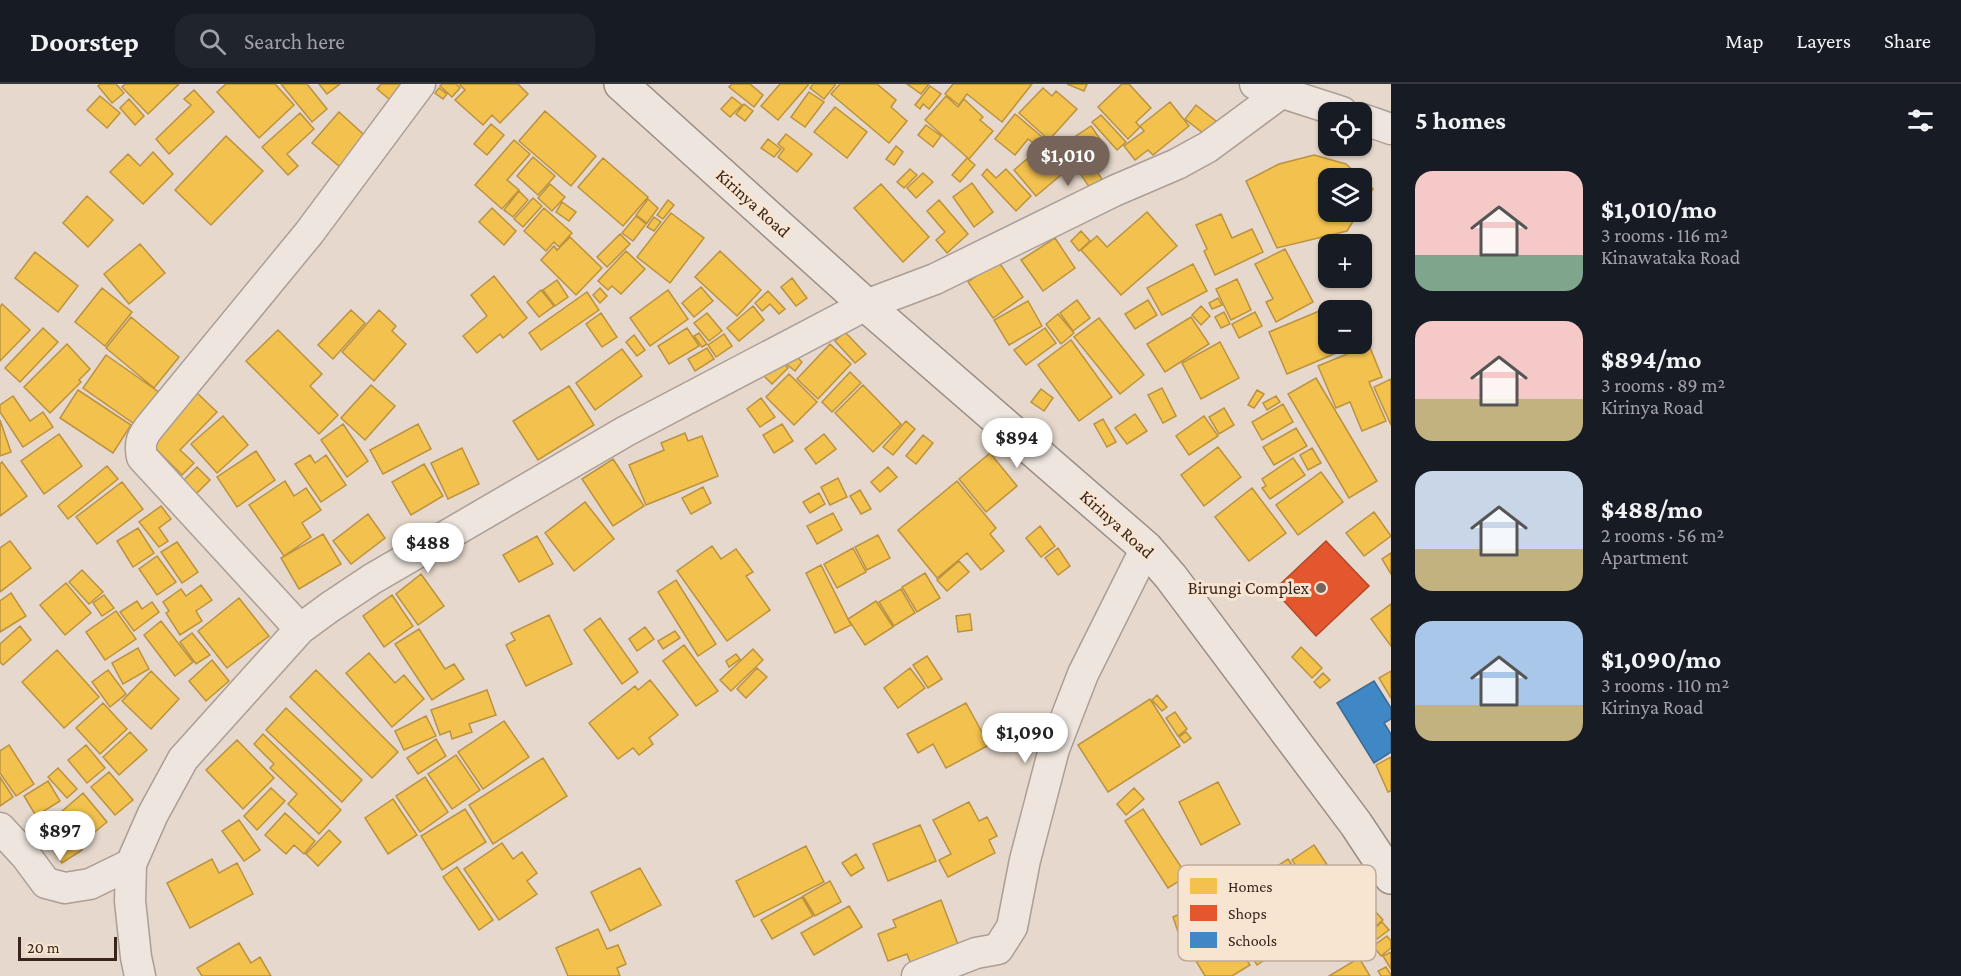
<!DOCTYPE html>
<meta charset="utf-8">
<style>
:root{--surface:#171b24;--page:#20242c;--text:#f1f3f6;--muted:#9ea1a6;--line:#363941;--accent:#76645a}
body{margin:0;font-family:"Crimson Pro",serif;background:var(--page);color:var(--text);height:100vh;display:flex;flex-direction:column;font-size:22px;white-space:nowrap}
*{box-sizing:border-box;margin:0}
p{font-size:20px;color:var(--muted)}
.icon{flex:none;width:33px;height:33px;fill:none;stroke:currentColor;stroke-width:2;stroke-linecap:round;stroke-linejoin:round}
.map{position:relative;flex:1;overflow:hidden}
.sheet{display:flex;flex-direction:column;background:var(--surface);width:570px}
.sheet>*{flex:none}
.fabs{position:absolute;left:1318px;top:18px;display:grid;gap:12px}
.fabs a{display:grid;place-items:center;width:54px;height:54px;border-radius:12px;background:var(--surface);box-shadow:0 2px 4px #0004;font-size:30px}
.scale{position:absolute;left:18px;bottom:15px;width:99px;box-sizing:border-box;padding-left:6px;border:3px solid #3a251d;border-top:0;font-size:16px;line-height:21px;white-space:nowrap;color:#3a251d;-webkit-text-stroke:4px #f7e4d1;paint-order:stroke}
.price{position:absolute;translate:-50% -51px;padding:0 14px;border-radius:21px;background:#fff;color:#222;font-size:20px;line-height:39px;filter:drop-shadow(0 2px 3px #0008)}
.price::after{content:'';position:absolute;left:50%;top:36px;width:18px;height:14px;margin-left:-9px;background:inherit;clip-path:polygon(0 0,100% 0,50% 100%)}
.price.selected{background:var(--accent);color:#fff}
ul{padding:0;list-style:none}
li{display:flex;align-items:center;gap:18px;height:150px;padding:0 24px}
li span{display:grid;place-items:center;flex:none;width:168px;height:120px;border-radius:18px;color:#555}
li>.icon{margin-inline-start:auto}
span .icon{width:72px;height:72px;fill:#fffc;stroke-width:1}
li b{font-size:26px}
h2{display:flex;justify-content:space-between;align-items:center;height:72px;padding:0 24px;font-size:26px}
header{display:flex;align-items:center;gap:36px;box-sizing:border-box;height:84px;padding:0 30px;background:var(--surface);border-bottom:2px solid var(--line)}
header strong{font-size:28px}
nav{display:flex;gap:33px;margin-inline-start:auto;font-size:21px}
.search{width:420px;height:54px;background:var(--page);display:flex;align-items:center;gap:15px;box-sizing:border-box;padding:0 21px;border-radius:18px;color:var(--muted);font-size:22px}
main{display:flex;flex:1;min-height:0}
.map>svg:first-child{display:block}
.homes{fill:#f2c14e;stroke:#bb923f;stroke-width:1.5}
.shops{fill:#e4572e;stroke:#b14829;stroke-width:1.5}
.schools{fill:#3f88c5;stroke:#3e6a93;stroke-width:1.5}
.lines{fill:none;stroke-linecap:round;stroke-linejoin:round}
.street-casing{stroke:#ab9e96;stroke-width:33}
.secondary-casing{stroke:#9a8d85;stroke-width:36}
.street{stroke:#ede5de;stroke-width:30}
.secondary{stroke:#ede5de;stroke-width:33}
.poi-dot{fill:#76645a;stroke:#f7e4d1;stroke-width:2}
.labels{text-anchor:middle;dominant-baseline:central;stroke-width:6;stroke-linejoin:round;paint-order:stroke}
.street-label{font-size:18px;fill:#3a251d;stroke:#f7e4d1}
.poi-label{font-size:18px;fill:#3a251d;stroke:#f7e4d1;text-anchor:end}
.key{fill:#f7e4d1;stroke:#beab9b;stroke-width:1.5}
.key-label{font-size:16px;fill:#3a251d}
</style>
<header>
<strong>Doorstep</strong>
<div class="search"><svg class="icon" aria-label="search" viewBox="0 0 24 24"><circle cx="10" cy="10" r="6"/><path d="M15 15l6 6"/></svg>Search here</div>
<nav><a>Map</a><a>Layers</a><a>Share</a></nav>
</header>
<main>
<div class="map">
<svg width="1391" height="892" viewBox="0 0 1391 892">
<rect width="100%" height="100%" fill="#e6d8cc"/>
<path class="homes" d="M100,0h16l8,9 -12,10 -14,-17z
M125,0h54l-31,30 -26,-27z
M226,0h49l19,21 -35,33 -42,-46z
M281,0h26l20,25 -15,13z
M319,0h21l-13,10z
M381,0h32l-17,21 -19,-16z
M442,0h14l4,4 -8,9 -12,-11z
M459,0h59l10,10 -28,29 -8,-8 -9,10 -28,-25 10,-10z
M732,0h18l13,11 -9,12 -25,-20z
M780,0h29l-31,36 -17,-14z
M813,0h23l-12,15 -14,-11z
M840,0h37l19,16 -5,7 16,14 -18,22 -58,-49z
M907,0h22l-8,10z
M953,0h79l-30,38 -35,-28 -8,11 -14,-11z
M1067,0h20l-3,7z
M1122,0h7l22,24 -15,14 4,5 -12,12 -30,-32z
M930,2l11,8 -12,15 -6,-5 -3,5 -5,-4z
M439,4l8,6 -4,5 -8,-6z
M1043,4l9,8 4,-5 21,18 -28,31 -30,-27z
M194,6l20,22 -45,42 -13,-15 35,-34 -7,-6z
M809,8l15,10 -19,25 -14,-10z
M100,12l20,17 -13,15 -20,-18z
M946,12l12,11 6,-8 19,18 -3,3 13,11 -24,28 -44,-39z
M732,13l10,8 -12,12 -9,-8z
M129,15l15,17 -9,9 -15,-17z
M1170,18l19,24 -36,29 -5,-5 -13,10 -11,-14 20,-15 -4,-5z
M744,20l9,7 -8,10 -9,-7z
M1196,21l26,21 -10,14 -27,-21z
M835,23l32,25 -20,26 -33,-26z
M545,27l51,45 -25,30 -52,-45z
M339,28l34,31 -33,24 -28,-24z
M300,29l14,16 -27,25 11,12 -10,9 -26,-28z
M1015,30l32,27 -6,8 -13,-10 -13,16 -20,-16z
M1101,31l25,27 -9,8 -25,-28z
M491,40l13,11 -17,20 -13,-11z
M926,41l15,11 -8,11 -15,-12z
M1091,42l16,23 -17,12 12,18 -12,9 -29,-42z
M786,50l26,20 -15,18 -19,-15 6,-8 -6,-5z
M226,52l37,35 -52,54 -36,-35z
M768,55l13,10 -7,8 -13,-9z
M514,56l16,14 -23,26 12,10 -17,19 -27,-24z
M896,62l7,6 -9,13 -8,-6z
M1039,65l22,26 -25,21 -22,-26z
M153,68l20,22 -30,30 -33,-32 18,-18 12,12z
M1314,71l32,9 15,14h-32v34h30l-12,19 -70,17 -31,-67 33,-17z
M533,73l22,19 -17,19 -21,-19z
M603,74l45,39 -25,29 -45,-39z
M967,74l8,7 -15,17 -8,-7z
M910,85l7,6 -13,13 -7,-6z
M987,85l9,9 10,-9 25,27 -15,15 -34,-36z
M923,89l10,9 -17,16 -9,-10z
M1362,95l11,10 -11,17z
M972,99l21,29 -19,15 -21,-30z
M550,100l15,13 -13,14 -14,-13z
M881,100l48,53 -26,25 -49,-54z
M519,107l9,9 -15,17 -9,-7z
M87,112l26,24 -25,27 -25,-24z
M533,114l9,8 -19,21 -9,-8z
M648,115l10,9 -11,15 -11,-8z
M668,116l6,5 -11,14 -6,-4z
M939,116l29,34 -21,19 -11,-13 9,-8 -18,-21z
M562,118l14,10 -7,9 -13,-9z
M492,124l24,23 -12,14 -25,-23z
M544,124l28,25 -13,14 -5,-5 -8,9 -22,-20z
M1147,128l30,34 -56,49 -40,-45 16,-14 10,11z
M671,129l33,25 -34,45 -33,-26z
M1221,130l11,24 20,-9 11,23 -48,23 -11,-24 3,-2 -11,-24z
M636,132l10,8 -13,17 -11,-8z
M654,133l7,5 -7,9 -7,-4z
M1081,147l9,10 -11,10 -8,-10z
M620,150l10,10 -23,23 -10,-10z
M570,153l32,31 -26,27 -35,-35 13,-14 3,4z
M1055,154l20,30 -32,23 -22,-31z
M140,160l25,29 -36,31 -25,-30z
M1285,165l28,53 -37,20 -10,-20 7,-3 -18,-35z
M626,167l19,18 -24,25 -9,-8 -4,4 -10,-9z
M720,167l41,39 -24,26 -42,-39z
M35,168l43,34 -20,26 -43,-34z
M998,177l25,36 -30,21 -25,-36z
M1193,180l14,27 -45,24 -15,-27z
M494,192l33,42 -24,20 -3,-4 -23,19 -14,-17 24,-20 -16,-21z
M792,194l15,20 -11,8 -15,-19z
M1237,195l14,31 -20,10 -15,-31z
M557,196l11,17 -13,9 -12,-16z
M701,203l12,14 -19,16 -12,-14z
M102,204l30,24 -27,34 -30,-24z
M600,204l7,8 -7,7 -7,-8z
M541,206l13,16 -15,11 -12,-15z
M668,206l20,29 -38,27 -20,-28z
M768,207l17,18 -6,5 -9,-10 -8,7 -7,-8z
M587,208l12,18 -58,40 -12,-17z
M1218,214l4,7 -10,4 -3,-6z
M1077,216l13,18 -17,13 -13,-18z
M1148,216l9,15 -22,14 -10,-15z
M1028,217l14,25 -33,19 -15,-25z
M2,220l28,26 -30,31v-54z
M753,222l11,14 -25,21 -12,-13z
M1201,222l9,10 -9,9 -9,-10z
M1324,225l5,12v23h9l3,7 -54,23 -18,-42z
M351,226l14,13 -32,36 -15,-14z
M379,226l17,16 -4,5 14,13 -32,37 -32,-29z
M1224,228l6,12 -9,4 -6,-11z
M1255,228l7,14 -23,12 -7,-14z
M601,229l16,24 -15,10 -16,-23z
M707,229l15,18 -13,10 -15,-18z
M1058,230l16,19 -13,11 -15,-20z
M131,233l48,40 -25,31 -48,-40z
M1191,233l18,27 -44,28 -18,-28z
M1099,234l45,57 -24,19 -46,-57z
M43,244l15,14 -38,40 -15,-14z
M687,244l12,18 -30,18 -11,-18z
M1045,244l11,15 -30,22 -12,-15z
M278,246l44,44 -12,12 28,29 -19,19 -73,-73z
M845,248l21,22 -11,9 -20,-22z
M699,249l8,11 -5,3 -8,-11z
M724,250l8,12 -16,11 -8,-12z
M634,251l11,15 -8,6 -11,-14z
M1071,256l41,57 -33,24 -41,-56z
M1220,258l19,36 -38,21 -19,-36z
M67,260l23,25 -11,11 2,2 -31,31 -26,-26z
M830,260l21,20 -33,35 -21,-20z
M1369,261l13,32 -13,5 17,39 -24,10 -12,-29 -14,6 -18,-42z
M707,264l7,11 -19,12 -7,-12z
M622,265l20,27 -47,34 -19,-27z
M793,269l9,9 -7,9 -10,-8z
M106,271l57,40 -23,33 -57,-40z
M780,276l8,8 -16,16 -8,-8z
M850,288l11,11 -29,29 -10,-10z
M789,290l28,28 -23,23 -28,-28z
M1316,294l61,103 -28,17 -61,-104z
M1391,295v46l-17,-38z
M371,301l24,21 -30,34 -24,-22z
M863,301l38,39 -28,28 -38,-39z
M569,302l25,39 -56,35 -25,-39z
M1162,304l14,28 -13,7 -15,-28z
M1041,305l12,9 -9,13 -13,-9z
M78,306l53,35 -18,28 -53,-35z
M1257,306l7,4 -10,14 -6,-3z
M196,308l21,20 -37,38 14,13 -12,12 -34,-34z
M13,312l17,25 13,-9 10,15 -30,20 -23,-35v-7z
M1276,312l4,6 -13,8 -4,-7z
M761,314l14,19 -15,10 -13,-18z
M1283,320l10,18 -31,18 -10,-18z
M1224,324l10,17 -15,9 -10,-17z
M1135,330l12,17 -20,13 -12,-16z
M223,332l25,29 -31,28 -26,-29z
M1204,332l14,20 -29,19 -13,-19z
M1103,335l13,23 -9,5 -13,-23z
M0,336l11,32 -11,4z
M906,337l9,8 -22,26 -10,-8z
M343,340l25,37 -21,16 -26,-37z
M418,340l13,25 -48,25 -13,-24z
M782,340l11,17 -19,12 -11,-18z
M1296,344l11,18 -33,19 -11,-18z
M685,349l3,8 14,-5 16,40 -72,29 -17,-40 35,-15 -3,-7z
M59,350l23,32 -38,28 -23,-33z
M824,350l12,15 -20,15 -11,-15z
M923,351l10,8 -17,21 -10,-8z
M1218,363l23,30 -37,29 -23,-31z
M462,364l17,36 -31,15 -17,-36z
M1312,364l9,15 -13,7 -8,-15z
M256,367l19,29 -38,27 -20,-30z
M990,369l27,33 -31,26 -27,-33z
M310,371l5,8 11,-8 20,30 -25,17 -26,-38z
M1293,374l12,17 -35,24 -8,-11 4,-2 -4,-7z
M613,375l31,47 -31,20 -31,-47z
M2,378l25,34 -27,20v-52z
M424,380l19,32 -32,19 -19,-33z
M107,382l11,13 -50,40 -10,-13z
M197,383l13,13 -14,14 -13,-13z
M888,383l9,10 -17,15 -9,-10z
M1321,388l22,30 -45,33 -22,-30z
M838,394l9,19 -17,8 -9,-18z
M285,397l9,15 12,-8 15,22 -19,13 9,14 -27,19 -35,-51z
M957,397l39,47 -6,6 14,17 -23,19 -14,-17 -30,25 -39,-48z
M122,398l21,27 -46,35 -21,-27z
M703,403l8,16 -20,11 -9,-16z
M1252,404l34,45 -37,28 -34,-44z
M860,406l11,19 -10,5 -11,-18z
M819,409l6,11 -15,9 -7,-11z
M585,418l29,37 -40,32 -29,-38z
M161,422l10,13 -12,9 9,13 -9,6 -20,-25z
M1374,428l17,24 -27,20 -18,-23z
M833,429l9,17 -25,14 -10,-18z
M368,430l17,24 -34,26 -18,-23z
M1040,442l15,20 -14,11 -15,-19z
M138,444l16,25 -21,14 -16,-26z
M323,450l18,30 -42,25 -18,-31z
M878,451l12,23 -23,12 -12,-23z
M537,452l16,28 -34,18 -16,-27z
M10,457l21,27 -31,24v-44z
M177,458l21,30 -16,11 -21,-31z
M712,462l9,13 15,-10 17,23 -7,4 24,34 -43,31 -50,-70z
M853,464l13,24 -29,16 -13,-24z
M1058,464l12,18 -12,9 -13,-17z
M1391,469v21l-9,-15z
M157,472l19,26 -19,13 -18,-26z
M959,477l10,11 -22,19 -10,-11z
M821,481l30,60 -16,8 -29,-60z
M82,486l21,22 -14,12 -20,-22z
M925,489l15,25 -23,14 -15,-25z
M421,490l23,32 -26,19 -22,-31z
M676,496l40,64 -18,12 -40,-64z
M66,499l25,30 -26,22 -25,-30z
M201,501l11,15 -16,11 6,10 -22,14 -14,-22 3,-2 -6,-9 18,-13 5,7z
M901,505l14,24 -21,13 -15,-24z
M11,509l15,23 -26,16v-31z
M104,511l10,13 -12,8 -9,-13z
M392,511l21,31 -29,21 -21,-31z
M239,514l30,38 -42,32 -29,-37z
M137,517l5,8 10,-7 7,10 -25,19 -14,-19z
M876,517l17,26 -28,18 -17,-26z
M1391,520v42l-20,-27z
M116,527l20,28 -31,21 -19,-28z
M970,530l2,16 -14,2 -2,-16z
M549,531l23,49 -46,22 -20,-41 9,-5 -4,-7z
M600,534l38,54 -16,12 -38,-54z
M161,537l32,41 -18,14 -31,-41z
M20,542l11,14 -28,25 -3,-3v-18z
M645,543l9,12 -17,12 -8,-12z
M419,545l26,40 9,-5 10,15 -32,21 -37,-56z
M675,547l5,7 -17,11 -5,-8z
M192,549l18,22 -14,9 -16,-22z
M684,561l34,46 -22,15 -33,-45z
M1301,563l21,21 -10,10 -20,-21z
M138,564l11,21 -26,15 -11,-21z
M753,565l10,11 -32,31 -11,-11z
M57,566l42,47 -35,31 -42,-46z
M369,569l26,30 9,-8 20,24 -32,28 -46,-54z
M736,570l4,5 -11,8 -3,-6z
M927,572l15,23 -14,9 -15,-23z
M212,576l17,21 -23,20 -17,-20z
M757,584l10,9 -21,21 -9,-9z
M910,584l15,20 -27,20 -14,-20z
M108,586l18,24 -16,13 -18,-25z
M316,586l82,82 -26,26 -82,-81z
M151,587l28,28 -28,30 -29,-28z
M1391,587v27l-12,-20z
M1323,589l7,7 -10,8 -6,-6z
M650,596l28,35 -29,23 4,6 -14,11 -6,-7 -15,11 -29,-36 46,-37 3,4z
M487,606l9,25 -27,9 3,8 -20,7 -2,-8 -10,4 -9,-25z
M1157,611l10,12 -5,4 -10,-11z
M1150,615l30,47 -72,46 -30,-47z
M103,619l24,26 -27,25 -24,-26z
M966,619l23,42 -43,23 -13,-24 -15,9 -11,-19z
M286,624l76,72 -20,22 -76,-72z
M1175,628l12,17 -9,7 -12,-18z
M426,632l10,20 -32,14 -9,-19z
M504,637l25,36 -46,32 -25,-37z
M130,648l17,18 -28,25 -16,-18z
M1186,648l5,6 -7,5 -5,-6z
M263,650l78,76 -22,24 -31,-30 9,-10 -27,-26 4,-4 -20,-20z
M436,655l10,17 -28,18 -11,-16z
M237,656l37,38 -31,31 -37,-39z
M9,661l25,39 -18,12 -16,-23v-22z
M86,661l19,23 -18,15 -19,-23z
M456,671l24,35 -28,19 -24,-35z
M1391,673v34l-3,1 -12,-27z
M543,674l24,38 -74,48 -24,-39z
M58,684l19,21 -10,9 -19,-21z
M109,688l24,28 -18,15 -24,-28z
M0,693l13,20 -13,9z
M425,693l23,35 -28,20 -24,-36z
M48,697l12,20 -24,15 -12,-20z
M1218,698l22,42 -39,21 -22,-43z
M271,704l14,13 -28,29 -13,-14z
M1134,704l10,11 -18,16 -9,-11z
M83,709l24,29 -22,18 -24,-28z
M393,715l24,36 -29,19 -23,-36z
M969,718l10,19 8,-4 10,19 -8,4 6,13 -47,24 -9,-17 12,-6 -18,-34z
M465,725l21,33 -44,28 -21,-34z
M1143,725l44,67 -19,12 -43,-67z
M285,729l30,28 -11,13 -10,-9 -8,9 -21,-19z
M60,732l22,34 -20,13 -23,-33z
M239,736l21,30 -16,11 -22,-30z
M920,741l16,36 -48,20 -15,-37z
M329,746l12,12 -23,24 -12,-12z
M502,759l11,16 9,-7 15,21 -10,8 10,13 -38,26 -35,-51z
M1314,761l22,33 -22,15 -22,-33z
M806,762l18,36 -70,35 -18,-36z
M856,770l8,14 -13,8 -9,-13z
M212,775l7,14 18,-10 16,31 -63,34 -23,-45z
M1288,775l39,59 -70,47 -39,-60z
M457,783l36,53 -14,10 -36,-53z
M640,784l21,37 -51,26 -19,-39z
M830,797l11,21 -26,14 -12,-20z
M802,813l11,19 -41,23 -11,-19z
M941,816l18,47 -47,20 -5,-13 -19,7 -10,-27 18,-7 -3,-7z
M849,822l13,21 -48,28 -13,-22z
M1189,826l6,15 -17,7 -5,-15z
M1375,827l8,9 -13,11 -7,-9z
M1382,838l7,8 -12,9 -6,-8z
M1227,844l23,37 -18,11h-27l-15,-25z
M598,845l9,20 11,-4 8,19 -9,4 3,8h-52l-12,-28z
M1387,852l4,5v7l-10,8 -8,-10z
M239,859l12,20 9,-6 11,19h-69l-5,-8z
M1391,868v17l-8,-13z
M1359,874l11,18h-41z
M1386,883l5,8v1h-10l-3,-5z"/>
<path class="shops" d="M1326,457l43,45 -53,50 -42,-46z"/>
<path class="schools" d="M1374,597l17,27v11l-7,4 7,11v18l-17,11 -37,-60z"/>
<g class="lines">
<g class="street-casing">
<path id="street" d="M1255,0l87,28
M1362,35l29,10
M300,545l-158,-172c-3,-15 0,-21 10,-33l157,-191 111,-149
M0,744l26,28 20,27 19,5 25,-4 41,-20
M140,892l-4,-19 -6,-56 1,-37 22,-50 30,-55 117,-130 30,-22 42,-28 254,-148 240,-126 69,-26 179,-88 63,-27 31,-17 73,-54
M917,892l59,-23 22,-4 14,-22 13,-67 29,-111 29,-75 63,-126"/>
</g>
<g class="secondary-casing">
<path id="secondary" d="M621,0l245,221 280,243 25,29 185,247 35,53"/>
</g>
<use href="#street" class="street"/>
<use href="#secondary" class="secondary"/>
</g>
<circle class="poi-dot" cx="1321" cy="504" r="6"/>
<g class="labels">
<g class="street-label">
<text transform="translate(753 119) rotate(42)">Kirinya Road</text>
<text transform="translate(1117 440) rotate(42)">Kirinya Road</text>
</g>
<g class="poi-label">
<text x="1309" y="504">Birungi Complex</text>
</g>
</g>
<rect x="1178" y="781" width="198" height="96" rx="9" class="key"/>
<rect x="1190" y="794" width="27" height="16" fill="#f2c14e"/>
<rect x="1190" y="821" width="27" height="16" fill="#e4572e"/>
<rect x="1190" y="848" width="27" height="16" fill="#3f88c5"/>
<g class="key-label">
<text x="1228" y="808">Homes</text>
<text x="1228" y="835">Shops</text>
<text x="1228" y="862">Schools</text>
</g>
</svg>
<div class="fabs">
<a><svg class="icon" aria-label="locate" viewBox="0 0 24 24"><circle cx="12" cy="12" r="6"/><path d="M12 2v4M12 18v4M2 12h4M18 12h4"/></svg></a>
<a><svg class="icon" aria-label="layers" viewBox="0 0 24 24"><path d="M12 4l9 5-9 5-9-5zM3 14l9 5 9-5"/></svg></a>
<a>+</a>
<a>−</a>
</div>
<div class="scale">20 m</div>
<b class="price selected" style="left:1068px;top:103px">$1,010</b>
<b class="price" style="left:1017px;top:385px">$894</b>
<b class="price" style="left:428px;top:490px">$488</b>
<b class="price" style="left:1025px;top:680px">$1,090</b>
<b class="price" style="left:60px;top:778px">$897</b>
</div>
<section class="sheet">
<h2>5 homes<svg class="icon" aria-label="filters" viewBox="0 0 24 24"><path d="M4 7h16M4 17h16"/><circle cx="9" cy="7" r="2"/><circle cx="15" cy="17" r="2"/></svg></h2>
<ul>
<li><span style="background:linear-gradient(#f6c9c9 70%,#7fa58c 0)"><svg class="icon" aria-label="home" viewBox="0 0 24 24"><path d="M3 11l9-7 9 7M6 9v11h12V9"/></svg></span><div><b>$1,010/mo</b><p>3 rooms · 116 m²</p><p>Kinawataka Road</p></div></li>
<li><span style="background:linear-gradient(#f6c9c9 65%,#c2b280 0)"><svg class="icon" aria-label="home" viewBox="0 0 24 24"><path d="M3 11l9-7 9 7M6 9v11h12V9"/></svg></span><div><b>$894/mo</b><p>3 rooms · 89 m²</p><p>Kirinya Road</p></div></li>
<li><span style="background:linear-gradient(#c9d6e8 65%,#c2b280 0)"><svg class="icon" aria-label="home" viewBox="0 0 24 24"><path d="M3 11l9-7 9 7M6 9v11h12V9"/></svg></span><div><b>$488/mo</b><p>2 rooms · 56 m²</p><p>Apartment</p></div></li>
<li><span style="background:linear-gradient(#a9c7e8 70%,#c2b280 0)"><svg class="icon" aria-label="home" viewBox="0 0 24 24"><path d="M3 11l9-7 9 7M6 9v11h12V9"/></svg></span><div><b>$1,090/mo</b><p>3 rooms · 110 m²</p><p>Kirinya Road</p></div></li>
</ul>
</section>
</main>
